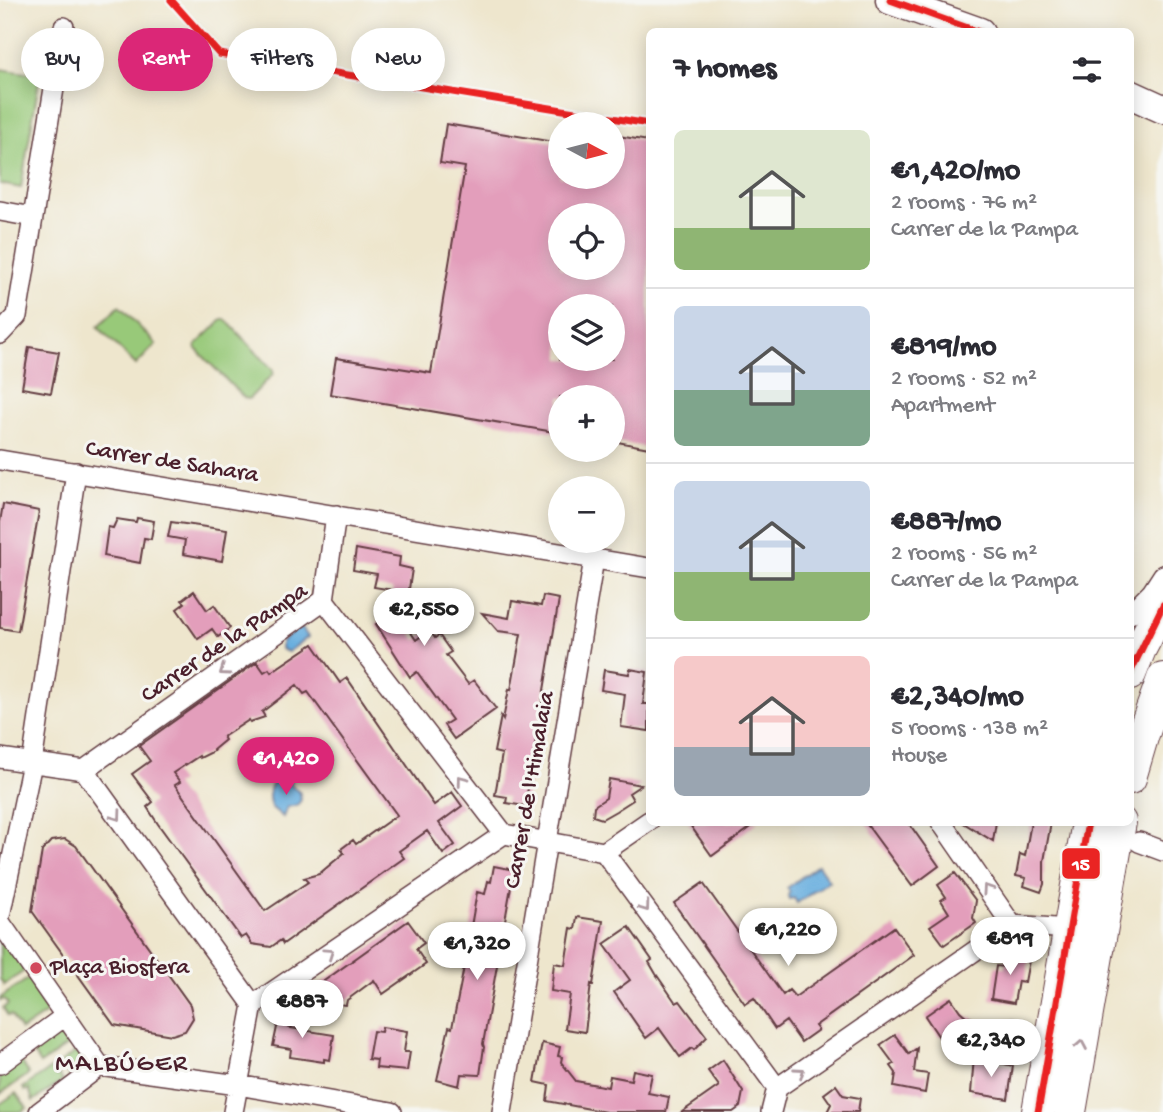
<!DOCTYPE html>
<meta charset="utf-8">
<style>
:root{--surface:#fff;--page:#f2f2f3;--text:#2b2b33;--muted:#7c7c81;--line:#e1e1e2;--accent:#db2777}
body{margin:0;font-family:"Gochi Hand",sans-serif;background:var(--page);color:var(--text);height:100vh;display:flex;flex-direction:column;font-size:26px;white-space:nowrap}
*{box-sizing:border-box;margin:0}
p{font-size:23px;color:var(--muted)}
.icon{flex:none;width:38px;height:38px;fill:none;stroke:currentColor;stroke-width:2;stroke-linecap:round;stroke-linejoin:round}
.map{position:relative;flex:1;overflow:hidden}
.drawer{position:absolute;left:646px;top:28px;width:488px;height:798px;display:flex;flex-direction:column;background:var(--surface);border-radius:10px;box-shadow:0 4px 18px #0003}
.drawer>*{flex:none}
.guide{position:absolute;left:21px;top:28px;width:520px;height:63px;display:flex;gap:14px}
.needle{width:46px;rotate:97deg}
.buttons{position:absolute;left:548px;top:112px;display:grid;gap:14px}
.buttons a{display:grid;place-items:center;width:77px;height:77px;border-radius:50%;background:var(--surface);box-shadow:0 4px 18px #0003;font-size:35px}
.price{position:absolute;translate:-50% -60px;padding:0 16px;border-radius:24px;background:#fff;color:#222;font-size:23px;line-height:46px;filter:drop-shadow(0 2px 4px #0008)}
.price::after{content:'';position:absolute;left:50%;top:42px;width:21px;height:16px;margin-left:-10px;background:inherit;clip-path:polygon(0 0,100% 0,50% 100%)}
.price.selected{background:var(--accent);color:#fff}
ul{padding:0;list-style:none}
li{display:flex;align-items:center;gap:21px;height:175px;padding:0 28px}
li+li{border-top:2px solid var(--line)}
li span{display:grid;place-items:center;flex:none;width:196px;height:140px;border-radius:10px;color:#555}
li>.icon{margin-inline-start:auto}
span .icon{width:84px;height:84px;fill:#fffc;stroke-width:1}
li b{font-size:30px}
h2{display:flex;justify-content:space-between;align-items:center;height:84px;padding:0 28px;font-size:30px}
.chip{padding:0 24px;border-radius:32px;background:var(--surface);box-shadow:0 4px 18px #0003;font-size:24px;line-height:63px}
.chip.selected{background:var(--accent);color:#fff}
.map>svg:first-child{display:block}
.green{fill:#98c979;stroke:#717452;stroke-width:2}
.water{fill:#69afdf;stroke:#5a6785;stroke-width:2}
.building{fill:#e39ebb;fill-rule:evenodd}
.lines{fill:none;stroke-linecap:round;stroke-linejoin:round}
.street-casing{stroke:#633d43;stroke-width:22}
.secondary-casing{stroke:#633d43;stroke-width:31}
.primary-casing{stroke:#633d43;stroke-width:34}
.street{stroke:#fff;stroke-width:19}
.secondary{stroke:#fff;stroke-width:28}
.primary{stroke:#fff;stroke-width:32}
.bus-1-casing{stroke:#f6f6f2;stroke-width:12}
.bus-1{stroke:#ea2423;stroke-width:7}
.oneway{stroke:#ae9aa0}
.poi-dot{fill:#d1495b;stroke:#f6f6f2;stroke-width:2.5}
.labels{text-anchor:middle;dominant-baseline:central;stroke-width:6;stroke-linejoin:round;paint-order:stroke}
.street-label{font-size:24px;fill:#4a1f2b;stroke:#f6f6f2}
.poi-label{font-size:24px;fill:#4a1f2b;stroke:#f6f6f2;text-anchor:start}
.neighbourhood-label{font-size:26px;letter-spacing:2px;fill:#4a1f2b;stroke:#f6f6f2}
.line-badge{stroke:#f6f6f2;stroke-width:2.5}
.badge-label{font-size:19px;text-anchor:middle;font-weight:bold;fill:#fff}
</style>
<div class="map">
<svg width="1163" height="1112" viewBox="0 0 1163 1112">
<rect width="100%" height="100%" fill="#f6f6f2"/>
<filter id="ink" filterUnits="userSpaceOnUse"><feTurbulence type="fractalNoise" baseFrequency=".0143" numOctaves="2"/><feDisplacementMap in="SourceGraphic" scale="14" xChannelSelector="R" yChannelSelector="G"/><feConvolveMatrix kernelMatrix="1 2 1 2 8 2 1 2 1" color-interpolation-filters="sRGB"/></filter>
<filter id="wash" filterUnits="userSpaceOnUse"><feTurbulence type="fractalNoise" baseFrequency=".00686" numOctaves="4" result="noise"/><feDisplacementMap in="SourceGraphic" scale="28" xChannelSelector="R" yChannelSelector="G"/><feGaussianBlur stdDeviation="1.57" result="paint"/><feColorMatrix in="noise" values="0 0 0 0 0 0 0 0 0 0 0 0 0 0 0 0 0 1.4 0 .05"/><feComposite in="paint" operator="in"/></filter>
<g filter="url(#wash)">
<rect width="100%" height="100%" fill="#eee6cd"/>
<path class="green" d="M0,69l40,6 -19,113 -21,-4z
M119,306l37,38 -20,21 -38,-38z
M222,320h4l47,50v4l-24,25 -5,-1 -48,-49 1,-5z
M0,932l27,37 -23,16 -4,-6z
M32,976l22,32 -33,22 -10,-15 -3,1 -5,-8 5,-4 -4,-5 -4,2v-3z
M67,1026l9,14 -36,24 -9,-14z
M83,1047l9,14 -22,16 -10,-14z
M20,1059l9,15 -29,20v-21z
M52,1068l4,9 3,-2 4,6 -30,20 -4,-12 -4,2 -2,-3z
M16,1093l11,15 -7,4h-20v-8z"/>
<path class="water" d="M301,627l7,10 -20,15 -7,-3v-7z
M292,776l-1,9 9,8 1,7 -4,5 -10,2 -4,10 -12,-10c-6,-17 2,-31 21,-31z
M818,865l11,16 -32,22 -3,-5 -5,1 -1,-4 2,-3 -3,-4z
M1013,1021c9,6 11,15 9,25l-7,5 -8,-4v-10l-4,-6 4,-9z"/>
<g id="blocks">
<path class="building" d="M446,124l114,19v34h52v-42l37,6v307l-37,-7v-44h-52v36l-230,-39 6,-36 95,15 34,-206 -25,-4zM560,215h52v53h-52zM560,306h52v53h-52z
M29,347l30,5 -8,41 -29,-5z
M3,504l36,7 -21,120 -18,-3v-106z
M137,518l17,3 -3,18 -7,-1 -4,25 -36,-7 4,-29 5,1 4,-9 19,3z
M171,522l56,8 -5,31 -39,-7 2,-14 -17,-3z
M356,549l44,8 -1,9 13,3 -8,53 12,18 13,-10 6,8 4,-3 12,17 -5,3 22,29 6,-4 22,29 -42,30 -10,-14 8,-5 -35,-48 -7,5 -34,-53 14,-9 3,-25 -19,-3 3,-13 -24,-4z
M194,591l13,19 7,-5 16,23 -12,9 -6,-8 -14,10 -21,-30 8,-6 -3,-3z
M543,596l16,3 -34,207 -19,-3 1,-6 -12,-2 7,-41 -8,-2 7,-36 2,4 6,-31 2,1 10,-56 -23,-3 -16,-18 27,5 3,-17 29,5z
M313,644l27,39 7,-5 87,127 18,-13 10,14 -23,17 16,22 -12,9 -16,-23 -28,20 5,7 -121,86 -2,-4 -10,7 -19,-3 -6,-9 -5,3 -83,-114 -11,-17 6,-5 -21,-28 18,-13 -11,-15 118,-84 7,10 5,-3 2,3zM297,685l7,9 4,-2 89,123 -41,29 -3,-4 -12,9 3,4 -25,21 -15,4 4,4 -43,29 -90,-126 5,-3 -7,-9 26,-17 1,2 14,-7 -1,-1 12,-10 -2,-3 26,-17 1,2 15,-5 -3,-5z
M630,669l17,3 -4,32h6v27l-28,-4 4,-33 -24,-4 3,-20 25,4z
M609,779l32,6 -12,8 4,7 -17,11 -14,8 -9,-3 1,-10 12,-8z
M688,822h70l-46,34z
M865,822h43l31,44 -27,20z
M962,822h34l-3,19z
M1031,822h20l-7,39v23l-3,8 -17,-6 2,-8 -10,-2 4,-22 5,2z
M65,839l11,7 114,159 3,13 -8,13 -13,4 -58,-10 -82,-114 10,-60 9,-10z
M494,866l20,4 -31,174 1,3 -4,28 -19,-1 -2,12 -22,-6 12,-53 3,1 13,-66h4l5,-30h-4l7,-40 8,2 3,-13 3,1z
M955,873l21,28 -3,17 3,5 -32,22 -14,-19 19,-13 -8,-13 5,-3 -8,-12z
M703,883l80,112 6,-5 6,7 99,-70 20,28 -99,71 3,4 -17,12 -15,-21 -11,8 -21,-31 -9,6 -67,-95 -4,-6z
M577,917l26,4 -10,64 -2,-1 -6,48 -20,-3 5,-35 -19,-3 3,-28 11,2 6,-37 4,1z
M408,921l16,22 -8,6 10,15 -43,30 -9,-14 -27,20 -1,5 -18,-2 -21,13 -11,-15z
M629,927l23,33 -3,2 7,12 20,29 4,-2 27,36 -13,13 -2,-2 -12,9 -21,-29 -13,10 -32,-46 16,-12 -26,-36z
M1007,951l23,4 -5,27 -7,-1 -4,22 -23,-4 5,-33 9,1z
M951,998l9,13 7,6 7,1 -3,15 -21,-4 -11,8 -14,-21z
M280,1013l26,4 -16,11 44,7 -4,25 -6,-1v3l-34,-5 1,-8 -18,-3z
M382,1027l25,4 -3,21h6l-3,19 -31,-3 1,-8 -9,-1 5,-28 8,1z
M895,1035l14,19 8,-6 -3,24 14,2 -3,19 -31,-6 2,-14 -5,-7 3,-2 -14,-19z
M542,1043l18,4 -2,9 4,1 -1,5 15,19 32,6 2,-11 21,4 2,-10 19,4 -4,19 21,4 -3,15h-60l-59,-11 2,-16 -14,-3z
M974,1057l39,9 -5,33 -37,-6z
M723,1060l20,32 -3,15 -7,5h-51l37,-26 -11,-15z
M836,1085l7,10 17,3 -2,14h-31l4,-8 -7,-10z"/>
</g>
</g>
<g filter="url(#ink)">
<use href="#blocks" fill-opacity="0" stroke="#633d43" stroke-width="2"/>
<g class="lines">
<g class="street-casing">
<path id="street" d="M0,211l33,6
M0,334l17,-18 47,-289
M0,460l649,108
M324,600l12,-85
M1130,614l22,-22 11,-17
M0,758l84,12
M504,834l-251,171 -169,-235 240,-170 180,234 100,18 173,236 235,-163 -71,-103
M1139,842l24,9
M604,852l45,-31
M0,916l32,-153 44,-291
M0,922l100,144
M1012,925l57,4
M0,1064l65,-48
M100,1066l138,19 154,27
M39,1112l61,-46
M233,1112l20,-107
M502,1112l92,-553
M771,1112l6,-24"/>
</g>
<g class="secondary-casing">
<path id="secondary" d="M890,0l90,32
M1130,94l33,15"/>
</g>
<g class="primary-casing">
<path id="primary" d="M1130,674l10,-25 23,-44
M1130,778l13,-44 20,-55
M1038,1112l50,-290
M1070,1112l50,-290"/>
</g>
<use href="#street" class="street"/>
<use href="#secondary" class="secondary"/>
<use href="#primary" class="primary"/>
<g class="bus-1-casing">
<path id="bus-1" d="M171,0l48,54 430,70
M890,0l89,32
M1130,673l33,-68
M1038,1112l50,-290"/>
</g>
<use href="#bus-1" class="bus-1"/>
</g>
<defs><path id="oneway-chevron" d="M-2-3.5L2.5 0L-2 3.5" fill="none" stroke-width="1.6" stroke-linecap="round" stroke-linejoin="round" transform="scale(1.75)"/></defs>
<g class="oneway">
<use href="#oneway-chevron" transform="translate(224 671) rotate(145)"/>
<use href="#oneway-chevron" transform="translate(462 780) rotate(-127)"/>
<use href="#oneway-chevron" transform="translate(117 816) rotate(54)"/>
<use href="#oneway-chevron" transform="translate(987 889) rotate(-124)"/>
<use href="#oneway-chevron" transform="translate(645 907) rotate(54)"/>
<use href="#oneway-chevron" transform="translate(329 953) rotate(-34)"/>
<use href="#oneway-chevron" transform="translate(1081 1045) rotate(-80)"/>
<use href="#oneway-chevron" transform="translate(800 1072) rotate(-35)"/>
</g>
</g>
<circle class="poi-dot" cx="36" cy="968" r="7"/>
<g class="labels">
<g class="street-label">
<text transform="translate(172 463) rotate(9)">Carrer de Sahara</text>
<text transform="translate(225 644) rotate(-34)">Carrer de la Pampa</text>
<text transform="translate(531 790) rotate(-80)">Carrer de l'Himalaia</text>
</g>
<g class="poi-label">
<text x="50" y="968">Plaça Biosfera</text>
</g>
<g class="neighbourhood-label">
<text x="122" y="1065">MALBÚGER</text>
</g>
</g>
<rect class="line-badge" x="1061" y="847" width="40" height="33" rx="7" fill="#ea2423"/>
<g class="badge-label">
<text x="1081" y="870">15</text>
</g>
</svg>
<div class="buttons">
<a><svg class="needle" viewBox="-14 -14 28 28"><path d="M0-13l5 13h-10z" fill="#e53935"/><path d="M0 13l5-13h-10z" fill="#7c7c81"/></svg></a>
<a><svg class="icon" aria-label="locate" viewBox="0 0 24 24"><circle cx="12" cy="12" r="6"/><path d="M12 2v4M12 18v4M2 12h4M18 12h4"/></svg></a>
<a><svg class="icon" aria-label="layers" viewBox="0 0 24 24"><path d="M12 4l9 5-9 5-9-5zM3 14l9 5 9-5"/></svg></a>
<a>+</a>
<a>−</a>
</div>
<b class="price" style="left:424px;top:648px">€2,550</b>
<b class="price selected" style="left:286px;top:797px">€1,420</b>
<b class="price" style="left:788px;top:968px">€1,220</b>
<b class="price" style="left:1010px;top:977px">€819</b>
<b class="price" style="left:477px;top:982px">€1,320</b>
<b class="price" style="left:302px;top:1040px">€887</b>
<b class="price" style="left:991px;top:1079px">€2,340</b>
<div class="guide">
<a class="chip">Buy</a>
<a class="chip selected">Rent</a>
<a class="chip">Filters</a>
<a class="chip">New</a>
</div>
<section class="drawer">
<h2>7 homes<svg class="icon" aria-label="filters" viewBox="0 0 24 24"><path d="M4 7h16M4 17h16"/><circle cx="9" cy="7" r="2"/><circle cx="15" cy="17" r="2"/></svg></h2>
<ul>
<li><span style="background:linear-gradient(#dfe7d0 70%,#8fb573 0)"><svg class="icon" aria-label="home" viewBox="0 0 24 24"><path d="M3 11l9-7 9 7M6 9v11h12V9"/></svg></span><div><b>€1,420/mo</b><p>2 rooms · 76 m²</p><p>Carrer de la Pampa</p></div></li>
<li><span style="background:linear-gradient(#c9d6e8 60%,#7fa58c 0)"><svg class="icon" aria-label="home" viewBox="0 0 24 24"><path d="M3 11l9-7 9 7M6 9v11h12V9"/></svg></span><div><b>€819/mo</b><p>2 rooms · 52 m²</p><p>Apartment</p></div></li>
<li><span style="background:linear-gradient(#c9d6e8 65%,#8fb573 0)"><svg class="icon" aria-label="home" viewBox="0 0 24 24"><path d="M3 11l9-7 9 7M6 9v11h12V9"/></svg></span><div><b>€887/mo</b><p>2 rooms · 56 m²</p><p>Carrer de la Pampa</p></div></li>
<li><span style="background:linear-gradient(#f6c9c9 65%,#9aa5b1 0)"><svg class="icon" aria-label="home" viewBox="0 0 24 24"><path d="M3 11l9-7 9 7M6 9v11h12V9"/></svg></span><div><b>€2,340/mo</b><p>5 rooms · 138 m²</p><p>House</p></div></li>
</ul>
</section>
</div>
